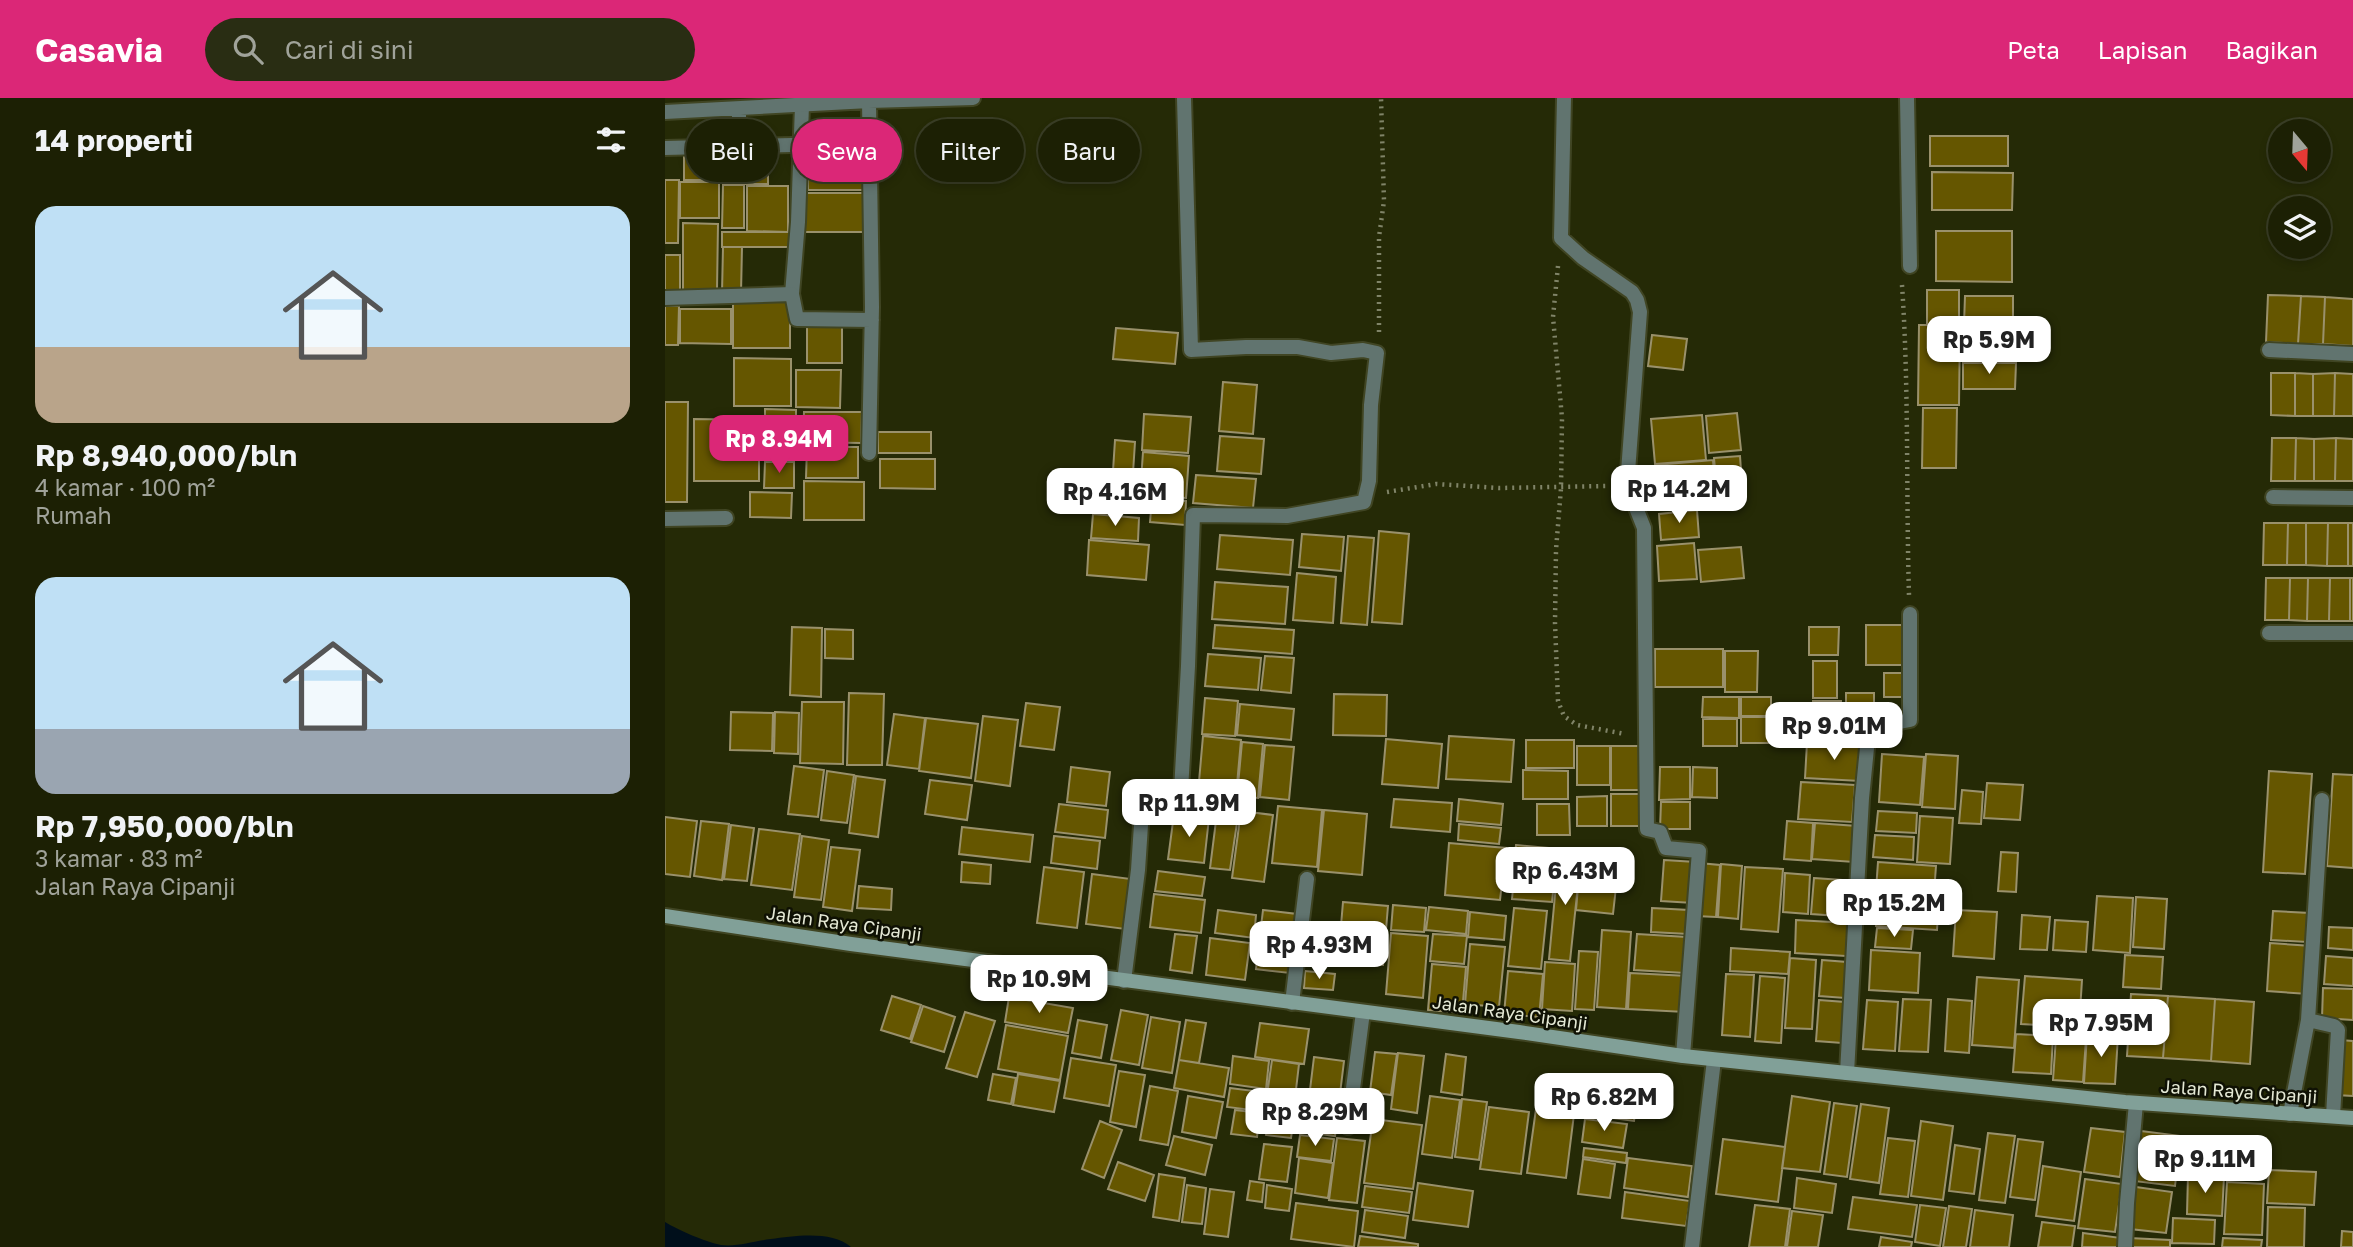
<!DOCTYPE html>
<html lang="id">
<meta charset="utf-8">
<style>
:root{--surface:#1c2004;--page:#292d13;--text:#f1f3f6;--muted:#a0a39a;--line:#3a3e26;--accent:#db2777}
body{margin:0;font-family:"Golos Text",sans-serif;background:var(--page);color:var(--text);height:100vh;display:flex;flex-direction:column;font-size:26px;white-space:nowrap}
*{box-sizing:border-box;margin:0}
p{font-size:23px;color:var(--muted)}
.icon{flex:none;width:38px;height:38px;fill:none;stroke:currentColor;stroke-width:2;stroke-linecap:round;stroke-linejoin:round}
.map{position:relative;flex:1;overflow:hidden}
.panel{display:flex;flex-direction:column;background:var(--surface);width:665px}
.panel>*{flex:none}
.guide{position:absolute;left:21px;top:21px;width:665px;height:63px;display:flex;gap:14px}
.needle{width:46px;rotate:161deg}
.controls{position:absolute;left:1603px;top:21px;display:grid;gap:14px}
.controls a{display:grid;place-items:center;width:63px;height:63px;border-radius:50%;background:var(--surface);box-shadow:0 4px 10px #0003,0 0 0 2px var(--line);font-size:35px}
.price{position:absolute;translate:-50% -60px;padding:0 16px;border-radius:14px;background:#fff;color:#222;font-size:23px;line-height:46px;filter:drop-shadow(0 2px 4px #0008)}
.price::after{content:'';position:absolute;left:50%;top:42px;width:21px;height:16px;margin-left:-10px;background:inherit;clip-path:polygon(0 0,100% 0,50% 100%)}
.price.active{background:var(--accent);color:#fff}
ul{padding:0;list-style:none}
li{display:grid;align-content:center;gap:14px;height:371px;padding:0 35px}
li span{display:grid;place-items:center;height:217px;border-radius:21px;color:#555}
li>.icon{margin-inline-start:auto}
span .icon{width:126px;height:126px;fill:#fffc;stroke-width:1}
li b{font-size:30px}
h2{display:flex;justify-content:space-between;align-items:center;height:84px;padding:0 35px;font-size:30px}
.tag{padding:0 24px;border-radius:32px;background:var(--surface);box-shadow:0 4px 10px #0003,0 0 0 2px var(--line);font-size:24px;line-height:63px}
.tag.active{background:var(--accent);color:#fff}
header{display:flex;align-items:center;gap:42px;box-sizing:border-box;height:98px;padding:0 35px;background:var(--accent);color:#fff}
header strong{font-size:33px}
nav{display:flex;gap:38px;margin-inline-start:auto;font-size:24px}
.search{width:490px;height:63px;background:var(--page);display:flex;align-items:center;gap:18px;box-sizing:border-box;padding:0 24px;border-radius:38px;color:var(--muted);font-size:26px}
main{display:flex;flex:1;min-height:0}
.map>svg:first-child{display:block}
.water{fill:#000f1b}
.building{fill:#655600;stroke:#9a916b;stroke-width:2}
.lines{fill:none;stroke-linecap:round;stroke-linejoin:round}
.service-casing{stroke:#404523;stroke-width:18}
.minor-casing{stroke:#404523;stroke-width:18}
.secondary-casing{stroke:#404523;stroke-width:18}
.path{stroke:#808468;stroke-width:4.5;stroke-dasharray:2 5;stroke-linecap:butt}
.service{stroke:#61746f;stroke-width:14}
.minor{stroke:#61746f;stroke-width:14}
.secondary{stroke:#81a098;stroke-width:14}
.labels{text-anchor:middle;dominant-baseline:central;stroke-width:5;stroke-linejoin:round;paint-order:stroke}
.street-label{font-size:18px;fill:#e4e8d4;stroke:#0f1104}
</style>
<header>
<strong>Casavia</strong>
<div class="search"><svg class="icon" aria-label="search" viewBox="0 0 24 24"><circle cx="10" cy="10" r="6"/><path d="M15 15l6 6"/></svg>Cari di sini</div>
<nav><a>Peta</a><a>Lapisan</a><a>Bagikan</a></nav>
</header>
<main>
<section class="panel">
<h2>14 properti<svg class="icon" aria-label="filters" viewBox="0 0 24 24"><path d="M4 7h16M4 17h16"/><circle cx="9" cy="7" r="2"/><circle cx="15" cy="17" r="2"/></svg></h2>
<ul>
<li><span style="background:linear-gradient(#bfe0f5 65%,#b9a48a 0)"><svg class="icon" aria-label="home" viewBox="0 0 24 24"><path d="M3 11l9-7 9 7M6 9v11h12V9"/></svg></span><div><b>Rp 8,940,000/bln</b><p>4 kamar · 100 m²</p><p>Rumah</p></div></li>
<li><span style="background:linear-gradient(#bfe0f5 70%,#9aa5b1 0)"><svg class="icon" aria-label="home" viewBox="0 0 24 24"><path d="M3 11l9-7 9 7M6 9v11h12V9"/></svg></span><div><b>Rp 7,950,000/bln</b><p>3 kamar · 83 m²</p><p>Jalan Raya Cipanji</p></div></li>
</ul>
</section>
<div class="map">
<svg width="1688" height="1149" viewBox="0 0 1688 1149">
<rect width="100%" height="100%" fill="#252a06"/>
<path class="water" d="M0,1124c13,8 41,20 56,23 17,2 33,-4 50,-6 23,-3 61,-9 80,8h-186z"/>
<path class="building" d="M1265,38h78v30h-78z
M19,54h40v28h-40z
M103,56v30h-32l1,-29z
M143,58h55v34h-55z
M1267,74l81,1 -1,37h-80z
M0,82h14l-1,63h-13z
M15,84h39v36h-39z
M58,87h21v43h-22z
M82,88h41v46l-41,-1z
M140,95h59v39h-59z
M18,125l35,1 -1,66h-34z
M1271,133h76v51l-76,-1z
M57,134h68v15h-68z
M58,149h19l-1,46h-19z
M0,157h15v35h-15z
M1262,192h32v33l-32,1z
M1603,197l33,1 -3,48 -32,-2z
M1300,198h48v28h-49z
M1636,198l24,1 -2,47h-25z
M1660,199l28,2v47l-30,-2z
M68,204h57v46h-57z
M0,208h14l-1,39h-13z
M15,211h51v35l-51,-1z
M1254,227h41l-1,80h-41z
M142,228h35v37h-35z
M1348,228v32h-48v-31z
M451,230l62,5 -3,31 -62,-5z
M987,237l35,4 -4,31 -35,-4z
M69,260l57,1v47h-57z
M1298,265h53l-1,26h-52z
M131,272h45l-1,38 -44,-1z
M1606,275h24v43l-24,-1z
M1630,275l18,1v42h-18z
M1670,275l-1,43h-21v-42z
M1670,275l18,1v42h-19z
M558,284l34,3 -4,49 -34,-3z
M0,304h23l-1,100h-22z
M1258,310h34l-1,60h-34z
M100,311l31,1v49l-31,-1z
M139,314h58l-1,31 -58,-1z
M1072,315l4,37 -32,3 -3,-37z
M479,316l47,3 -3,36 -46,-3z
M1037,317l4,45 -51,4 -4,-45z
M29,321l65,1v61h-65z
M213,334h53v21h-53z
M555,338l44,3 -3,35 -44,-3z
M1607,340h24l-1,43h-24z
M1631,340l18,1v42h-19z
M1671,340l17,1v42h-18z
M1671,340l-1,43h-21v-42z
M450,342l20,2 -2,31 -20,-2z
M142,349h51v31h-52z
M478,354l46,4 -3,42 -46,-3z
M1075,358l3,43 -25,2 -4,-43z
M215,361h55v30l-55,-1z
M1048,362l3,44 -56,5 -4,-44z
M100,364h29v26h-30z
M438,377l34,3 -3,34 -34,-3z
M531,377l60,4 -3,29 -60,-5z
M139,383l60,1v38h-60z
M85,394l42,1 -1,25 -41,-1z
M487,401l34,2 -1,24 -35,-3z
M1032,412l2,27 -38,3 -2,-26z
M428,416l46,4 -1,23 -47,-3z
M1599,425h24l-1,42h-24z
M1623,425h18v42h-19z
M1641,425h22l-1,43 -21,-1z
M1663,425h20v43h-21z
M1683,425h5v43h-5z
M714,433l30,3 -7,90 -30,-2z
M637,436l42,3 -3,34 -42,-4z
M555,437l73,5 -3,35 -73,-6z
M683,438l26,2 -7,87 -26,-2z
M424,442l60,5 -3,35 -59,-5z
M1029,445l3,36 -38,2 -2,-35z
M1076,449l3,31 -43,4 -3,-32z
M632,475l39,4 -3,46 -40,-3z
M1601,480h24l-1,42h-24z
M1625,480h18l-1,43 -18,-1z
M1643,480h22l-1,43h-22z
M1665,480h20v43h-21z
M1685,480h3v43h-3z
M550,484l73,5 -3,37 -73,-5z
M550,527l79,5 -2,24 -79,-6z
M1201,527h39v40h-39z
M127,529l30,1 -1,69 -31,-2z
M1144,529h30l-1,28h-29z
M160,531l28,1v29l-28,-1z
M990,551h68v38h-68z
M1060,553h33l-1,41h-32z
M543,556l53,4 -3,32 -53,-4z
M600,558l29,2 -3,35 -30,-3z
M1148,563h24v37h-24z
M1219,575h21v24h-21z
M184,595l35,1 -2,71h-35z
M1181,595h28v28h-28z
M669,596l53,1 -1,41 -53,-1z
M1038,599h36v21l-37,-1z
M1076,599h30v19h-30z
M540,600l33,3 -3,35 -33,-2z
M1148,603h28v37h-28z
M137,604h42l-1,62 -43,-1z
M361,605l34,4 -6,43 -34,-4z
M575,606l54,5 -3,31 -54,-5z
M1108,613h32v32l-32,-1z
M66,614l42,1 -1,38 -42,-1z
M110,614l24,1 -1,41 -24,-1z
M229,616l31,4 -6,51 -32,-4z
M318,618l35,4 -8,66 -35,-5z
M1076,619h31l-1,26h-30z
M261,620l52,6 -7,54 -52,-7z
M1038,621h34v27h-34z
M538,638l38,4 -5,56 -38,-3z
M784,638l65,4 -3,42 -65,-3z
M721,641l56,5 -4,44 -56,-4z
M861,642h48v28h-48z
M577,644l21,2 -5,54 -21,-2z
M1142,645l56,3 -3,35 -55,-3z
M600,647l29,2 -5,53 -29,-3z
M912,648h33v39h-33z
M946,648h35l-1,44h-34z
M1217,656l42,3 -4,48 -41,-3z
M1261,656l32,2 -3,53 -33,-2z
M129,668l30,4 -6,47 -30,-3z
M406,669l39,5 -4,34 -39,-4z
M995,669h30v32l-31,1z
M1028,669l24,1v30l-25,-1z
M858,672l45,1v28h-45z
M162,673l27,4 -7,48 -26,-3z
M1604,673l43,3 -7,100 -42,-2z
M1668,676l20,1v93l-26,-2z
M191,678l29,4 -7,57 -29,-4z
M265,682l42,5 -5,35 -42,-6z
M1136,684l54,3 -3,37 -54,-3z
M1322,685l36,2 -3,35 -36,-2z
M1297,692l21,2 -2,32 -22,-1z
M946,696h31v32h-31z
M942,698v30h-30v-29z
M729,701l58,4 -2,29 -59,-5z
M794,701l44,5 -2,21 -44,-4z
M996,704h29v27h-30z
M394,706l49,6 -3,28 -50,-6z
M872,706h32l1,31h-33z
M613,708l44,4 -5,57 -45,-4z
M659,712l43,4 -5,61 -44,-4z
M576,713l32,4 -9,67 -32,-4z
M1213,713l39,2 -1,20 -40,-2z
M552,715l21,3 -8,54 -20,-2z
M509,716l35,4 -5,45 -36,-4z
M1255,718l33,2 -3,46 -33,-2z
M0,719l32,4 -7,56 -25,-3z
M36,723l28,3 -7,56 -28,-4z
M1122,723l26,2 -2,38 -27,-2z
M1150,725l42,3 -3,36 -42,-3z
M794,726l42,4 -2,16 -41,-4z
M66,727l23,3 -7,53 -23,-2z
M297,729l71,8 -3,27 -71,-8z
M94,731l41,5 -8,56 -41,-5z
M1210,737l39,2 -1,23 -40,-3z
M137,738l27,4 -8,60 -27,-3z
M389,738l46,5 -3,28 -46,-6z
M784,745l57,5 -6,52 -55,-5z
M851,747l32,3 -3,28 -32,-3z
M166,749l29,3 -8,61 -29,-4z
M1336,754l17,1 -2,39 -18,-1z
M894,755l22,3 -11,105 -21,-2z
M999,762l32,2 -3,41 -32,-2z
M297,764l29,3 -1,19 -29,-2z
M1213,764l58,4 -2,27 -58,-3z
M1034,765l21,2 -4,52 -20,-1z
M1056,766l21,2 -4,53 -20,-2z
M915,767l38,4 -5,45 -37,-4z
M379,769l40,5 -7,56 -40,-5z
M1080,769l38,2 -5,63 -37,-3z
M493,773l47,6 -3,19 -47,-5z
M1120,775l25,2 -2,39 -25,-2z
M427,776l39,5 -6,50 -39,-5z
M1149,780l42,3 -3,36 -42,-3z
M849,781l40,4 -2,19 -40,-3z
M194,788l33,3 -1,21 -34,-2z
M489,796l51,6 -4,33 -51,-6z
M1432,798l36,2 -3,55 -37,-3z
M1213,799l61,3 -2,30 -61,-4z
M1471,799l31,2 -3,50 -31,-2z
M678,804l45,4 -5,59 -45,-4z
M728,807l33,3 -2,24 -33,-2z
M764,809l39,4 -2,23 -40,-4z
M849,810l33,3 -6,58 -33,-3z
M987,810l37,2 -1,24 -37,-2z
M553,812l38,5 -2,23 -39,-5z
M598,812l34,4 -7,59 -34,-4z
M1291,812l41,2 -3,47 -41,-3z
M1608,813l37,2 -3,29 -36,-2z
M805,814l36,4 -2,24 -36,-3z
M1357,817l28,2 -3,33 -27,-1z
M1131,822l53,3 -3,33 -51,-3z
M1390,822l33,2 -2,30 -33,-2z
M1664,829l24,1v22l-25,-2z
M1212,830l36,2 -2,19 -36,-2z
M937,832l29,2 -5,77 -29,-2z
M726,835l37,3 -5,62 -37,-4z
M510,836l22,2 -5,37 -22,-3z
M768,836l34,2 -3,28 -34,-3z
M972,836l50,3 -2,36 -51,-3z
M545,840l40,5 -5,37 -39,-5z
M1605,845l42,3 -4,48 -41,-3z
M805,846l35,3 -6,60 -34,-3z
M1066,850l59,4 -2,22 -58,-3z
M1206,852l49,3 -2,40 -49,-3z
M914,853l19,1 -4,58 -19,-1z
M1460,857l38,2 -2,32 -38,-2z
M1661,858l27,2v28l-29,-2z
M1125,860l26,2 -4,69 -27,-1z
M1157,862l25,2 -2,36 -26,-2z
M880,864l30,2 -3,47 -30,-2z
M767,866l34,3 -4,46 -34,-3z
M640,873l30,3 -2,16 -29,-2z
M843,873l35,3 -4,43 -35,-3z
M965,875l58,3 -3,36 -57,-3z
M1061,876l28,1 -4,62 -28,-2z
M1095,878l25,2 -4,65 -26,-2z
M1360,878l57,4 -3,47 -58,-3z
M1312,879l42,3 -5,68 -42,-3z
M1658,890l30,1v31l-31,-2z
M1466,896l37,2 -5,62 -36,-2z
M227,898l29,9 -11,34 -29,-9z
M1503,898l47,3 -4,62 -48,-3z
M344,899l64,11 -5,25 -63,-11z
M1238,901l28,1 -3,52 -29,-1z
M1283,901l24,2 -3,52 -24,-2z
M1550,901l39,3 -4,62 -39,-3z
M1154,902l26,2 -3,41 -26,-2z
M1202,902l31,2 -3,49 -32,-2z
M258,908l32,11 -11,35 -33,-10z
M456,912l27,5 -9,50 -28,-5z
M300,914l30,9 -18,56 -31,-9z
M486,919l29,5 -8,51 -30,-5z
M413,922l29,5 -6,33 -29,-5z
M521,922l20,3 -7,40 -20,-3z
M595,925l49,6 -5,35 -49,-7z
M341,927l62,11 -8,44 -62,-11z
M1351,936l37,2 -2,38 -38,-2z
M1422,936l31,2 -3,48 -31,-1z
M1391,939l30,2 -3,43 -30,-2z
M1675,942l13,1v55l-17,-1z
M710,954l22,2 -6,41 -21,-3z
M733,955l26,3 -7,57 -26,-4z
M781,956l20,3 -4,38 -21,-3z
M568,958l36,5 -3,28 -36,-5z
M649,959l30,4 -5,41 -30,-4z
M406,960l45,7 -7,41 -45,-8z
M514,962l50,8 -5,29 -50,-9z
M607,962l27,4 -4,34 -28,-3z
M454,973l26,4 -9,52 -26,-5z
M328,976l23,4 -5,26 -23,-4z
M353,976l42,7 -6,31 -41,-7z
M930,976l45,6 -6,41 -45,-6z
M485,988l28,5 -10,54 -28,-5z
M565,990l32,4 -2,19 -33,-4z
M523,998l35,6 -7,36 -34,-6z
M765,998l30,4 -8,58 -30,-4z
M1127,998l38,6 -10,70 -38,-4z
M638,1001l36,5 -4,32 -36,-5z
M797,1001l25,3 -8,58 -24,-3z
M605,1004l26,4 -5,32 -25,-3z
M1169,1005l23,3 -10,71 -23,-3z
M1196,1006l28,4 -10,75 -29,-4z
M824,1009l40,5 -8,62 -41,-5z
M871,1011l38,5 -8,64 -39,-5z
M570,1012l25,3 -3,24 -26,-3z
M708,1021l49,6 -9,64 -49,-6z
M920,1021l42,5 -4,24 -41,-6z
M435,1023l22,9 -18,48 -22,-9z
M1256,1023l32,5 -10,74 -32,-4z
M1426,1030l34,4 -5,45 -36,-5z
M1476,1033l40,5 -6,50 -41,-5z
M1323,1035l27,3 -10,67 -26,-3z
M635,1037l34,4 -3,22 -34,-4z
M509,1038l38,9 -7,30 -39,-10z
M672,1040l28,3 -8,62 -28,-3z
M1223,1040l27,3 -7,56 -28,-3z
M1058,1041l62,8 -7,55 -62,-8z
M1353,1041l25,3 -8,58 -25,-3z
M1534,1043h27l-1,32 -27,-1z
M599,1046l28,3 -5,35 -28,-3z
M1290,1047l25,4 -6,45 -25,-3z
M919,1050l43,5 -1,10 -43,-6z
M1565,1051l37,1 -1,28 -37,-1z
M634,1060l34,5 -5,35 -33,-5z
M963,1060l64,8 -4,31 -64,-9z
M918,1061l32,5 -5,34 -32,-4z
M453,1064l36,13 -9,26 -37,-12z
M1378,1068l38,6 -7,49 -38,-5z
M1604,1072l47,2 -2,33 -47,-2z
M494,1076l26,4 -6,43 -26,-4z
M1523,1077l36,2 -2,39 -35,-2z
M1132,1080l39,6 -4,29 -38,-5z
M1420,1081l37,5 -7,48 -37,-4z
M585,1083l14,2 -2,19 -15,-2z
M1562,1084l37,2 -2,51 -38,-1z
M753,1085l55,8 -5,36 -55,-7z
M522,1087l19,3 -4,36 -20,-2z
M602,1087l25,4 -3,22 -24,-3z
M700,1088l47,6 -3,21 -47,-6z
M1471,1089l36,5 -6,41 -36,-4z
M545,1091l24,3 -6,45 -24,-3z
M960,1094l65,9 -4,25 -64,-8z
M1188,1099l64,8 -5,32 -64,-8z
M631,1105l62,8 -4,36 -63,-8z
M1090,1107l35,4 -5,38h-36z
M1255,1107l26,3 -6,38 -25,-4z
M1284,1108l23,3 -6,38h-23z
M1603,1109l37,1 -1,39h-37z
M700,1112l43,6 -3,22 -43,-6z
M1310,1112l38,5 -4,32h-39z
M1127,1113l31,4 -5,32h-31z
M1508,1120l42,2 -1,24 -42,-1z
M1377,1124l33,4 -3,21h-34z
M1677,1133l11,1v15h-12z
M1418,1135l38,5 -2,9h-37z
M695,1138l58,8v3h-60z
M1216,1139l31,5 -1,5h-32z
M1464,1140l41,2v7h-41z
M1558,1140l39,2 -1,7h-39z"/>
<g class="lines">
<g class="service-casing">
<path id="service" d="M127,196l6,-72 4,-117
M683,1029l15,-115"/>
</g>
<g class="minor-casing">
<path id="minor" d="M899,0l-3,140 22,20 49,34 5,8 3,12 -13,173 17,43 3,301 13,3 6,16 33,3 -16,205
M1242,0l3,168
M204,3l3,206 -3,146
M0,14l204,-11 104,-3
M74,48v-37
M0,50l205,-5
M0,200l127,-4 5,25 75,1
M1604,252l84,4
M1608,399l80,1
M0,421l61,-1
M1604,535h84
M1657,702l-14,220 26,6 4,4 -5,86
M459,883l14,-111 5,-75 33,2 5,-6 7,-125 5,-151 94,1 77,-14 5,-21 2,-76 6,-52 -14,-3 -32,3 -33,-6h-52l-55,3 -7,-252
M627,905l15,-124
M1182,975l15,-275 7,-70 41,-8v-106
M1625,1016l18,-94
M1027,1149l22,-187
M1460,1149l2,-44 9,-100"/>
</g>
<g class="secondary-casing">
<path id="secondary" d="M0,818l186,28 668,88 164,24 442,46 228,16"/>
</g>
<path class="path" d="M893,168l-5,51 9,101 -1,70 -5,62 -1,73 3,78 6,15 13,9 48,9
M1237,187c7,103 4,207 7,310
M714,234v-95l5,-36 -3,-103
M722,394l49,-8 63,4 109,-2"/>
<use href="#service" class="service"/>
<use href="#minor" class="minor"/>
<use href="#secondary" class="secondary"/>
</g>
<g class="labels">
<g class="street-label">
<text transform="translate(179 825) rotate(8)">Jalan Raya Cipanji</text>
<text transform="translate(845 914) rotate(8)">Jalan Raya Cipanji</text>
<text transform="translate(1574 993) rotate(4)">Jalan Raya Cipanji</text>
</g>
</g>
</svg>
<div class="controls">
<a><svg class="needle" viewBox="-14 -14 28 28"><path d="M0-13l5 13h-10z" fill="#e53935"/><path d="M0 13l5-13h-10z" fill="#a0a39a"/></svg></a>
<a><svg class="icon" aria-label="layers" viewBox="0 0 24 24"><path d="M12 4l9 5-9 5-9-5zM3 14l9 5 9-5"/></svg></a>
</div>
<b class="price" style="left:1324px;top:278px">Rp 5.9M</b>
<b class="price active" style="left:114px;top:377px">Rp 8.94M</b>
<b class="price" style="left:1014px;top:427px">Rp 14.2M</b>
<b class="price" style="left:450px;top:430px">Rp 4.16M</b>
<b class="price" style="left:1169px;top:664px">Rp 9.01M</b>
<b class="price" style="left:524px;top:741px">Rp 11.9M</b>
<b class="price" style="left:900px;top:809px">Rp 6.43M</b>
<b class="price" style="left:1229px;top:841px">Rp 15.2M</b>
<b class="price" style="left:654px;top:883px">Rp 4.93M</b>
<b class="price" style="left:374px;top:917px">Rp 10.9M</b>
<b class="price" style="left:1436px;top:961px">Rp 7.95M</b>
<b class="price" style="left:939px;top:1035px">Rp 6.82M</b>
<b class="price" style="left:650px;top:1050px">Rp 8.29M</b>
<b class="price" style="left:1540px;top:1097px">Rp 9.11M</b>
<div class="guide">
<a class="tag">Beli</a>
<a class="tag active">Sewa</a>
<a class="tag">Filter</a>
<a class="tag">Baru</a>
</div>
</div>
</main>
